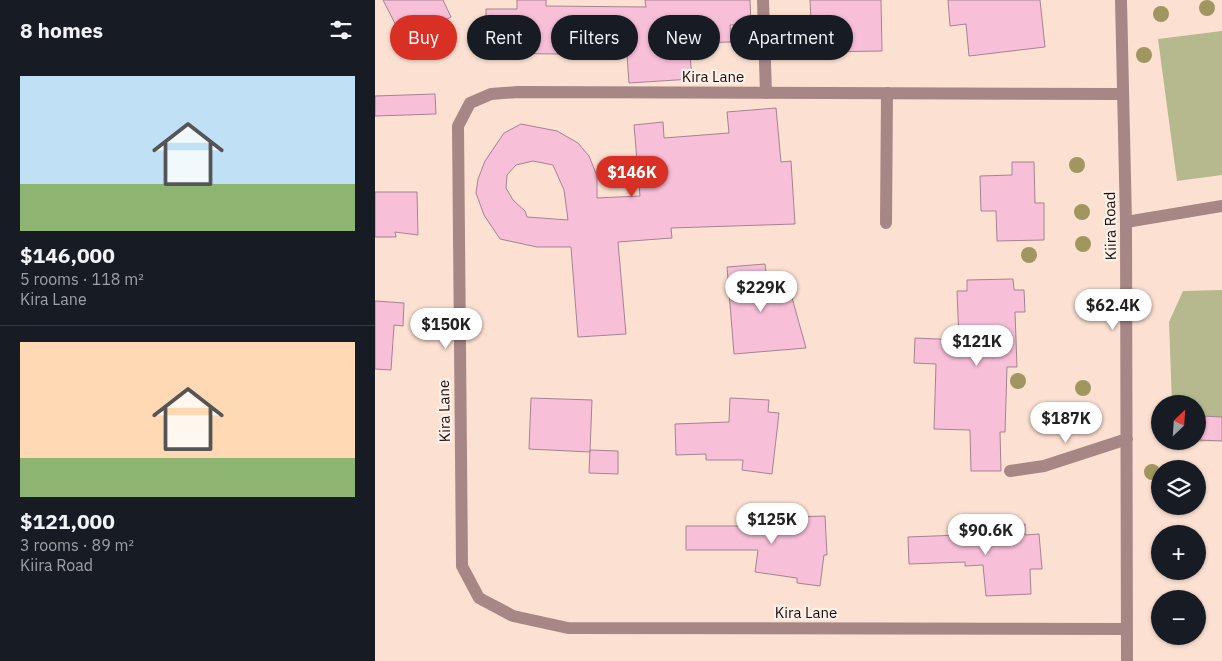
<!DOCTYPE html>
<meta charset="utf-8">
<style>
:root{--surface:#171b24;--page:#242831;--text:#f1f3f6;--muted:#9ea1a6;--line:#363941;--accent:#d93025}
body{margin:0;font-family:"IBM Plex Sans",sans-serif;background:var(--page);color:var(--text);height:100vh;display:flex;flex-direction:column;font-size:19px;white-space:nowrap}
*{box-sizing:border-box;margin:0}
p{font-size:16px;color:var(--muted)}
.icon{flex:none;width:28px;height:28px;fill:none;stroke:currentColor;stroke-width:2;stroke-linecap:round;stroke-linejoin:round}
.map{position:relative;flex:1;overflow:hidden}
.sheet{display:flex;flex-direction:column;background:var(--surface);width:375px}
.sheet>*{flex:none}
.hud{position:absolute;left:15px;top:15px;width:475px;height:45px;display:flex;gap:10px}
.needle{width:32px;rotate:25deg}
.fabs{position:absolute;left:776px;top:395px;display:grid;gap:10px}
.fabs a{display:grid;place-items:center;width:55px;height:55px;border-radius:50%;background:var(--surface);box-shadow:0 1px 4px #0004;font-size:25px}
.price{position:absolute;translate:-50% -42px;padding:0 11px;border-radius:18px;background:#fff;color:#222;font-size:16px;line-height:32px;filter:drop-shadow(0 1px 2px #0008)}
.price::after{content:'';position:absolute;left:50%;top:30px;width:15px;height:11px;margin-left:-8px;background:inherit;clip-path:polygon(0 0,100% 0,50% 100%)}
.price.selected{background:var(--accent);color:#fff}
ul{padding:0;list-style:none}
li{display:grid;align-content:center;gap:10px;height:265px;padding:0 20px}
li+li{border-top:1px solid var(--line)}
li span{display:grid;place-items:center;height:155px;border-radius:0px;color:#555}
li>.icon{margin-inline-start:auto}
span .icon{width:90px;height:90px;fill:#fffc;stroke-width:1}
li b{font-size:21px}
h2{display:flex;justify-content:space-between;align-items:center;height:60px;padding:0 20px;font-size:21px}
.pill{padding:0 18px;border-radius:22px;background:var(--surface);box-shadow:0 1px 4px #0004;font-size:18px;line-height:45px}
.pill.selected{background:var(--accent);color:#fff}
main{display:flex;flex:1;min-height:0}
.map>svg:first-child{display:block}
.green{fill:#b5b98d}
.building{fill:#f8bfd9;stroke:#a48392;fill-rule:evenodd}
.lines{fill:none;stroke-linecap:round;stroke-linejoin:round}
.service{stroke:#a78686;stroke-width:12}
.minor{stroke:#a78686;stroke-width:12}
.tree{fill:#a19660}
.labels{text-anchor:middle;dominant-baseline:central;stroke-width:4.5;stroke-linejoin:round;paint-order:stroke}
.street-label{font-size:15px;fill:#190e08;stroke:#fff1ea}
</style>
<main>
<section class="sheet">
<h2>8 homes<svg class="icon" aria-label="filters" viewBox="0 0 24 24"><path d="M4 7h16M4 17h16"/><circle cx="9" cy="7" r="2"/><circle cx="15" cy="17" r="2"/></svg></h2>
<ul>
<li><span style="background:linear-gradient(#bfe0f5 70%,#8fb573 0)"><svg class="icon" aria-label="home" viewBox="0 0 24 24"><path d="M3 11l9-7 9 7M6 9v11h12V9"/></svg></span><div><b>$146,000</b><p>5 rooms · 118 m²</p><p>Kira Lane</p></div></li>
<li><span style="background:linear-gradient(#ffd9b3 75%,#8fb573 0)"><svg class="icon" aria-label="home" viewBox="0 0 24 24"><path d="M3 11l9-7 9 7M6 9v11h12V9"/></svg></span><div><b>$121,000</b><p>3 rooms · 89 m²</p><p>Kiira Road</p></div></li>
</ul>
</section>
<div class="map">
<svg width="847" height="661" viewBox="0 0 847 661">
<rect width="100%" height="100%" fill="#fce1d2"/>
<path class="green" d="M847,31v144l-45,6 -19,-142z
M847,290v151l-48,1 23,-1v-37h-25l-3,-82 14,-31z"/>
<path class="building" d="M8,0h60l8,17 -47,24z
M142,0h29v6l100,1 -1,-7h105l1,24 -21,1 1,17 -42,1 3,36 -63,4 -2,-28 -141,-2v-44h31z
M435,0h71l1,51 -61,1 -1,-32h-9z
M573,0h92l5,47 -76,9 -3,-32 -16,2z
M60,94l1,20 -61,2v-20z
M401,108l5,54 10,-1 4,63 -124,4 1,10 -54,4 8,92 -48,3 -7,-90h-34l-37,-8 -16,-24 -8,-22 2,-14 7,-18 19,-28 17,-9 36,7 21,12 11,13 8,20v22l43,-2 -6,-71 29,-3 1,16 65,-5 -2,-21zM158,161l20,4 11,25 4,30 -41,-3 -2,-6 -12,-11 -7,-12 1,-13 9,-10z
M637,162h22l1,41h9v37l-47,1 -1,-30h-15l-1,-35 32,-1z
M0,192h42l1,43 -23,-3 1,5h-21z
M390,264l3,29 21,-6 17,61 -72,6 -7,-87z
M638,279l1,11h10l1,22h-10l2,55h-10l-2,65h-5l1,39h-30l-1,-41 -36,-1 2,-65 -22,-1 1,-25 44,2 -2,-49h10v-11z
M0,301l29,2 -1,23 -9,-1 -3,45 -16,-1z
M156,398l61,2 -2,52 -61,-3z
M355,398l39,2 -1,12 11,1 -7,61 -30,-4 1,-10h-37v-6l-30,1 -1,-31 54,-2z
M826,416l21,1v24l-22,-1z
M215,450l28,1v23l-29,-1z
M450,516l2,39h-3l-4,31 -23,-3v-5l-42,-6 3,-22h-72v-24h72v-8z
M650,524v11l14,-1 3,35h-12l1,25 -45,2 -3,-31 -18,1v-4l-56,2 -1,-27 79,-3 -1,-7z"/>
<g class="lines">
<path class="service" d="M388,0l3,93
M511,223l1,-130"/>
<path class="minor" d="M746,0l5,222 1,439
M748,94l-605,-2 -27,2 -21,9 -12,23 4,440 17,32 34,18 55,12 559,1
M751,222l96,-16
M635,471l34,-5 83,-27"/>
</g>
<g class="tree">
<circle cx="832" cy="8" r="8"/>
<circle cx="786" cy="14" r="8"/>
<circle cx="769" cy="55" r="8"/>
<circle cx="702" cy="165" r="8"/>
<circle cx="707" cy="212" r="8"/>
<circle cx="708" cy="244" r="8"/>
<circle cx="654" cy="255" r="8"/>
<circle cx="643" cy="381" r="8"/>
<circle cx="708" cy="388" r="8"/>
<circle cx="777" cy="472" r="8"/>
</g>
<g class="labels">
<g class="street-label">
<text x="338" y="76">Kira Lane</text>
<text transform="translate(735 226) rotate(-91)">Kiira Road</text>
<text transform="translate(69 411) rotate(-91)">Kira Lane</text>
<text x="431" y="612">Kira Lane</text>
</g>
</g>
</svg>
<div class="fabs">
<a><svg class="needle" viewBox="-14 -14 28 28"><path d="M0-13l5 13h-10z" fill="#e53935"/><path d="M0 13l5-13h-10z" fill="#9ea1a6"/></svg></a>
<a><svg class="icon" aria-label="layers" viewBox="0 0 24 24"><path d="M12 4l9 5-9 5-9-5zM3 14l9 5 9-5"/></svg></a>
<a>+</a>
<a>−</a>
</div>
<b class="price selected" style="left:257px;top:198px">$146K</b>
<b class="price" style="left:386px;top:313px">$229K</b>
<b class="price" style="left:738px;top:331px">$62.4K</b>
<b class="price" style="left:71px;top:350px">$150K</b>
<b class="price" style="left:602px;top:367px">$121K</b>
<b class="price" style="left:691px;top:444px">$187K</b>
<b class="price" style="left:397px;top:545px">$125K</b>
<b class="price" style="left:611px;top:556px">$90.6K</b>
<div class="hud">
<a class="pill selected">Buy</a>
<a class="pill">Rent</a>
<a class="pill">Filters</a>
<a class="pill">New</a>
<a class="pill">Apartment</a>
</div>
</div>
</main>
